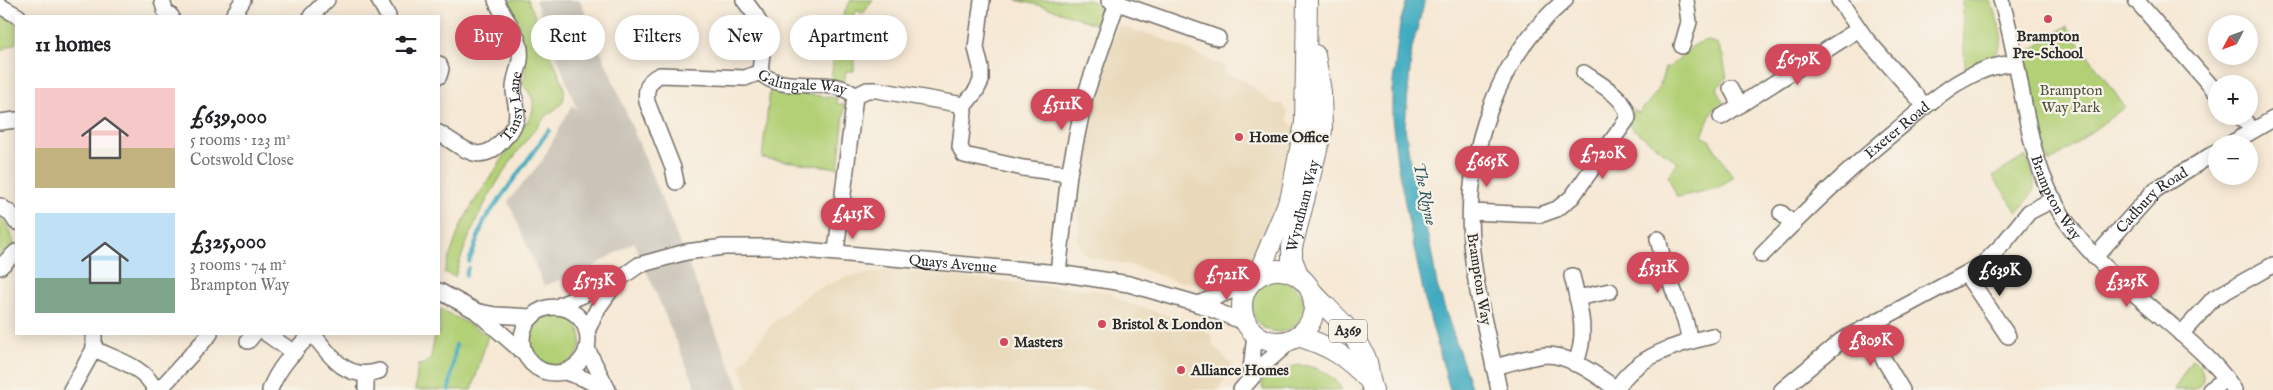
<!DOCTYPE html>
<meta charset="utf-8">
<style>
:root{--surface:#fff;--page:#f6f6f6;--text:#202124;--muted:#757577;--accent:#d1495b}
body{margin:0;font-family:"IM FELL English",serif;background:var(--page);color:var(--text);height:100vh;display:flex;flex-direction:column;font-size:19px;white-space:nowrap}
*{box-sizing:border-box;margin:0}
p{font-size:16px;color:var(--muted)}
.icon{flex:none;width:28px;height:28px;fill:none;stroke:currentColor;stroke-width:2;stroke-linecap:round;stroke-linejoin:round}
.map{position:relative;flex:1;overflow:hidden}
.side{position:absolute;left:15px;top:15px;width:425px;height:320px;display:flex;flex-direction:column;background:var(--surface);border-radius:0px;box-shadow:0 2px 12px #0003}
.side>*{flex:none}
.top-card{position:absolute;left:455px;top:15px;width:475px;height:45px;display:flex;gap:10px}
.needle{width:32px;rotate:229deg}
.controls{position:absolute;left:2208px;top:15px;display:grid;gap:10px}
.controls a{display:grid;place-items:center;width:50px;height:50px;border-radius:50%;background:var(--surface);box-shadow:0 2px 12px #0003;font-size:25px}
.price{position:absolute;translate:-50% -42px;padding:0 11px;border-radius:18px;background:var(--accent);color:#fff;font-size:16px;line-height:32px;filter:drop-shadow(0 1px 2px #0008)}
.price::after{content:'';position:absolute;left:50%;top:30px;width:15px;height:11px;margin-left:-8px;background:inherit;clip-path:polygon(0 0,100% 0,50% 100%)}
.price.selected{background:#222;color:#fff}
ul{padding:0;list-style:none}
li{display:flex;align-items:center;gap:15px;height:125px;padding:0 20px}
li span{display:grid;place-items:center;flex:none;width:140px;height:100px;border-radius:0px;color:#555}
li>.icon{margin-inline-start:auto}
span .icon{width:60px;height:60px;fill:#fffc;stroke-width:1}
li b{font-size:21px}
h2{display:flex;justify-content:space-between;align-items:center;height:60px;padding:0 20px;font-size:21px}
.pill{padding:0 18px;border-radius:22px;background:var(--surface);box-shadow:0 2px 12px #0003;font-size:18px;line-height:45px}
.pill.selected{background:var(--accent);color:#fff}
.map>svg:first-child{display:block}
.built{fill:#e9d9ba}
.industrial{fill:#c9c3b8}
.green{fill:#b2d076;stroke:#6e7e50}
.water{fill:#40abc0;stroke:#366b76}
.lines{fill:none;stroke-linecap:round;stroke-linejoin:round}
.stream{stroke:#40abc0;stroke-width:4}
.minor-casing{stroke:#726d66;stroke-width:18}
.major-casing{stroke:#726d66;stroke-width:22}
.minor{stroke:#fff;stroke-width:15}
.major{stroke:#fff;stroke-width:20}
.poi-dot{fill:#d1495b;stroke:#f7f3e8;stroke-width:2}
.labels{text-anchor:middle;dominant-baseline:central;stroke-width:4.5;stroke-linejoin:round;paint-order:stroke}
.shield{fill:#f7f3e8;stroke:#686764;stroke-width:1}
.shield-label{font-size:14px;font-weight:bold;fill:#2b2b2b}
.poi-label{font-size:15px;font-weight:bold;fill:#2b2b2b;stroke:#f7f3e8;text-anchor:start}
.street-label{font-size:15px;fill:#2b2b2b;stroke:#f7f3e8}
.park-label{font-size:15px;fill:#4d543e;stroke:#f7f3e8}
.water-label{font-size:16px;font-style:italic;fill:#32585f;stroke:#f7f3e8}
</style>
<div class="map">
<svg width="2273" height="390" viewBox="0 0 2273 390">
<rect width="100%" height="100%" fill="#f7f3e8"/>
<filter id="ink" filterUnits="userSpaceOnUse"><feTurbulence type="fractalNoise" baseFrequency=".02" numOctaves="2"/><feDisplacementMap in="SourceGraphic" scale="10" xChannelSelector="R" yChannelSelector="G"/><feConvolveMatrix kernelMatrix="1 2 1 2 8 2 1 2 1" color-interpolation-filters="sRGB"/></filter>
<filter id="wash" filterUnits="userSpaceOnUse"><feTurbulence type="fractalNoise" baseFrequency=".0096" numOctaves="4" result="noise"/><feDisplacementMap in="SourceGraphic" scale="20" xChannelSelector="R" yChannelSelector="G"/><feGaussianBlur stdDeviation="1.12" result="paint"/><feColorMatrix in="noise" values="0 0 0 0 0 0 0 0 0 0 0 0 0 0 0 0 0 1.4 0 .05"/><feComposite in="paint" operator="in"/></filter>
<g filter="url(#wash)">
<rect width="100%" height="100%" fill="#f6e8d4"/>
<path class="built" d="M1118,25l48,15 57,26 2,2 -2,5 23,8 27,23h9l6,9 -1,7 7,6 2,5 -18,72 -15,36 -15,27 -18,14 -26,4 -29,-3 -41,-15 -45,-9 -8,-8 -4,-11 3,-14 -1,-38 16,-92z
M897,269l15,3 196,20 16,10 77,24 12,11 -1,7 20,21 -13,25h-471l-8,-24 31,-41 38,-32 38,-16z"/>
<path class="industrial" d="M535,0h45l160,390h-43l-63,-148 -48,29 -42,15 -36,-85 34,-40 30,-56 5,4z"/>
<path class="green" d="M501,0h27l34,81c8,27 -7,24 -20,40 -38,44 -71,99 -87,156l-11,-5 16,-45 12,-22 58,-88c7,-14 2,-23 -9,-34l4,-6 1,-12z
M851,0h22l-10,14 -6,-4 -7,11 3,2 1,48h-8l-2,11 -13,-1 6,-55z
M1016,0h73l16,7 -7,18 -52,-18z
M1962,0h28c16,43 21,52 -25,69z
M0,13l16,10v20l-16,8z
M2067,26l58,81 -76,56 -9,-27 -15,-82z
M1709,41l9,3 5,13 4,21 -10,10 6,14 -11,9 -10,25 7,4 24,37 -14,11 -42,9 -9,-21 10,-13 -49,-37 4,-17 6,4 18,-21 9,-26 2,2 25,-22 10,-5z
M770,90l67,8v6l8,1 -7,63 -76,-10z
M2026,156c12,29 13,33 -9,56l-24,-36z
M0,217l9,11 6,19 -10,8h-5z
M1252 306a26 26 0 1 1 52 0a26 26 0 1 1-52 0Z
M441,309l47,26 -16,55h-57l3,-25 6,-1 7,-6 4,-24h4v-22z
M529 340a26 26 0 1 1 52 0a26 26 0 1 1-52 0Z
M2192,359c13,7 17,27 -1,31 -5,0 -12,0 -17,0z
M1299,365c20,1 33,9 43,25h-79c0,-3 -1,-5 -1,-8 1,-9 30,-15 37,-17z"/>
<path class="water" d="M1407,0h18l-13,48 -7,79 7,47 19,75 6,36 35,105h-22l-25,-90 -15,-71 -13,-67 -5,-44v-28l8,-67z"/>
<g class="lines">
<path class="stream" d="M469,262l15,-41 65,-91
M466,275l2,-7
M449,390l7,-45"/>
</g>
</g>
<g filter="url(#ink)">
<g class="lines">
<g class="minor-casing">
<g id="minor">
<path d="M162,0l3,11 6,5"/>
<path d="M379,0l9,16"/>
<path d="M744,0l12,16 8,17 -4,39"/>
<path d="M1109,0l109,38"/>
<path d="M1839,0l27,39 59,67"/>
<path id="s1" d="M2001,0c24,72 20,156 65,221 29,43 72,75 111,109 20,18 43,37 57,60"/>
<path d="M2136,0l80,92"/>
<path d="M0,6l18,10"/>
<path d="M233,16l10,-16"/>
<path d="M311,16l16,-16"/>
<path d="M1682,46l7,-24 -3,-22"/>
<path d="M439,64l2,5 -2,7"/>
<path id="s2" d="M760,72c22,24 73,2 95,24"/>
<path d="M1731,88l9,17"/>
<path d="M855,96l12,-6h10l81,14 6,7 -4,36 4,8 59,13 46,6"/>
<path d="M963,107l13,-16 5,-10v-13l-5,-20 6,-48"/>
<path d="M2240,116l13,14"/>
<path d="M1721,117l138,-88"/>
<path d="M0,122l16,-2"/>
<path id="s3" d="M439,133c22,13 40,34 62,9 6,-6 13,-14 15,-22 3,-10 -2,-21 -2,-31 0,-16 10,-26 5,-45 -4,-16 -17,-28 -23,-44"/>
<path d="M2230,144l43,-25"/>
<path d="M676,182l-3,-14 -26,-66c-2,-12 1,-22 13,-27l85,3 15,-6"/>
<path d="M0,206l10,7 6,9"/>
<path d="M1471,212l69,3 17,-6 15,-12 56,-79c-1,-21 -29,-34 -44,-45"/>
<path d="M1781,213l12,11"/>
<path d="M1658,239l8,32 19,49 5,21"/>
<path d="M836,251l19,-155"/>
<path id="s4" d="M1762,255c42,-43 85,-84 131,-122 37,-30 73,-67 123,-70"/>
<path id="s5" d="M2095,257l60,-67 61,-38"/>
<path d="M0,267l16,-15"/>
<path d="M1058,273l11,-99 16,-78 33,-96"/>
<path d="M1966,274l42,62"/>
<path d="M1572,276c7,29 17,59 3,88"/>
<path d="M439,291l37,20 50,44"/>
<path d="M1577,298l33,-7"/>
<path d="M1198,304l53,-21"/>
<path id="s6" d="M556,307l63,-28 20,-14 47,-13 38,-5h47l287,26 71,11 69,20 48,19"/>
<circle cx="555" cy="340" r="33"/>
<path d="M480,312l15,3 37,2"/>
<path d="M1865,328l37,62"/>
<path d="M587,331l11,-23 20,-28"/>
<path d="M267,334l27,19"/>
<path d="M313,334c17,22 34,48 66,37"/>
<path d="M2181,334l33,-36 59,-33"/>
<path d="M248,341l6,-7"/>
<path d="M94,349c21,10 52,18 61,41"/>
<path d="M587,349l21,41"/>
<path d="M1494,367c17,-4 36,-11 53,-12 22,0 52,21 69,34"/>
<path d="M565,372l20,7 20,11"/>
<path d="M366,374v16"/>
<path d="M1250,379l5,-45"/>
<path d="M71,390l23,-41v-15"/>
<path d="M159,390l51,-56"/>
<path d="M270,390c7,-21 26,-41 41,-56"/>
<path d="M1241,390l20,-23 31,-27"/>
<path d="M1499,390c-10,-49 -24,-99 -28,-149 -6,-88 25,-183 94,-241"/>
<path d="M1616,390c19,-34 61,-46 96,-54"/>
<path d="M1782,390l60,-50 140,-75 21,-21 26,-32 25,-13"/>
<path d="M2210,390l16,-11"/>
</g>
</g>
<g class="major-casing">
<g id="major">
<circle cx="1278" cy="306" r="36"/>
<path d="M1257,277l34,-81 14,-73 2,-123"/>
<path id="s7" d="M1299,277l-7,-18v-12l30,-117 -1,-38 -6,-37"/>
<path d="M1311,291c19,21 45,41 55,68 3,10 3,21 7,31"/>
<path d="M1298,336c32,10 48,20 71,44"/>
</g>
</g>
<use href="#minor" class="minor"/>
<use href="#major" class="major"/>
</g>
</g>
<g class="poi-dot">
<circle cx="2048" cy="19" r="5"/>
<circle cx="1239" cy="137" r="5"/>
<circle cx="1102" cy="324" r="5"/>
<circle cx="1004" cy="342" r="5"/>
<circle cx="1181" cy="370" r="5"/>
</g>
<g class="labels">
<rect class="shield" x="1329" y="319.5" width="38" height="23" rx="4"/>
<g class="shield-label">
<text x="1348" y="331">A369</text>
</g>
<g class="poi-label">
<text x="2048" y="36" text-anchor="middle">Brampton<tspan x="2048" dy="17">Pre-School</tspan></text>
<text x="1249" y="137">Home Office</text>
<text x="1112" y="324">Bristol &amp; London</text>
<text x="1014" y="342">Masters</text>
<text x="1191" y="370">Alliance Homes</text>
</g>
<g class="street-label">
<text stroke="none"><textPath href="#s2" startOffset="45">Galingale Way</textPath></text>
<text stroke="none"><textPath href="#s3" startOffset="111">Tansy Lane</textPath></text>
<text stroke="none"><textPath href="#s4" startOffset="184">Exeter Road</textPath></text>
<text stroke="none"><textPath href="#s1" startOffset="206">Brampton Way</textPath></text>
<text stroke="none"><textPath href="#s5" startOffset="81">Cadbury Road</textPath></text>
<text stroke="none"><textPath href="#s7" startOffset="74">Wyndham Way</textPath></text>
<text stroke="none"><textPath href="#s6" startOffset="410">Quays Avenue</textPath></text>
<text transform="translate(1479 279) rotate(81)">Brampton Way</text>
</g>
<g class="park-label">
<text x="2071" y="90">Brampton<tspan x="2071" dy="17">Way Park</tspan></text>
</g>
<g class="water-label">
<text transform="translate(1424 194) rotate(78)">The Rhyne</text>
</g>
</g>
</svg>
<div class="controls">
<a><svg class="needle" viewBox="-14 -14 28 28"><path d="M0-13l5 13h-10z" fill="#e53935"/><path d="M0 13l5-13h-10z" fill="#757577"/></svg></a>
<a>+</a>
<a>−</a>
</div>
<b class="price" style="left:1798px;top:86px">£679K</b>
<b class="price" style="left:1062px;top:131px">£511K</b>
<b class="price" style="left:1603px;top:180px">£720K</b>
<b class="price" style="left:1487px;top:188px">£665K</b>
<b class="price" style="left:853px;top:240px">£415K</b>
<b class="price" style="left:1658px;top:294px">£531K</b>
<b class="price selected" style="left:2000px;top:297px">£639K</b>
<b class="price" style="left:1227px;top:301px">£721K</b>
<b class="price" style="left:594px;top:307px">£573K</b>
<b class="price" style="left:2127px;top:308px">£325K</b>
<b class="price" style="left:1871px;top:367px">£809K</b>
<div class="top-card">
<a class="pill selected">Buy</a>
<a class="pill">Rent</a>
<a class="pill">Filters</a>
<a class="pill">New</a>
<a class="pill">Apartment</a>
</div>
<section class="side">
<h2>11 homes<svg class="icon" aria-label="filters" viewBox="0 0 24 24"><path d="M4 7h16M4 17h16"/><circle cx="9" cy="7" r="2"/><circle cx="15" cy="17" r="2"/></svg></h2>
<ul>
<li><span style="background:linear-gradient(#f6c9c9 60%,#c2b280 0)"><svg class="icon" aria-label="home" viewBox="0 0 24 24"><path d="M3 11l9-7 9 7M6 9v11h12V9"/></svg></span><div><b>£639,000</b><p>5 rooms · 123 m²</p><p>Cotswold Close</p></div></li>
<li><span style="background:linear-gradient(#bfe0f5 65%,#7fa58c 0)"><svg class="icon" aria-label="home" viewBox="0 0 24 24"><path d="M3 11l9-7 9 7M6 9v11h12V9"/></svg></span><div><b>£325,000</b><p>3 rooms · 74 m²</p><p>Brampton Way</p></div></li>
</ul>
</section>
</div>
